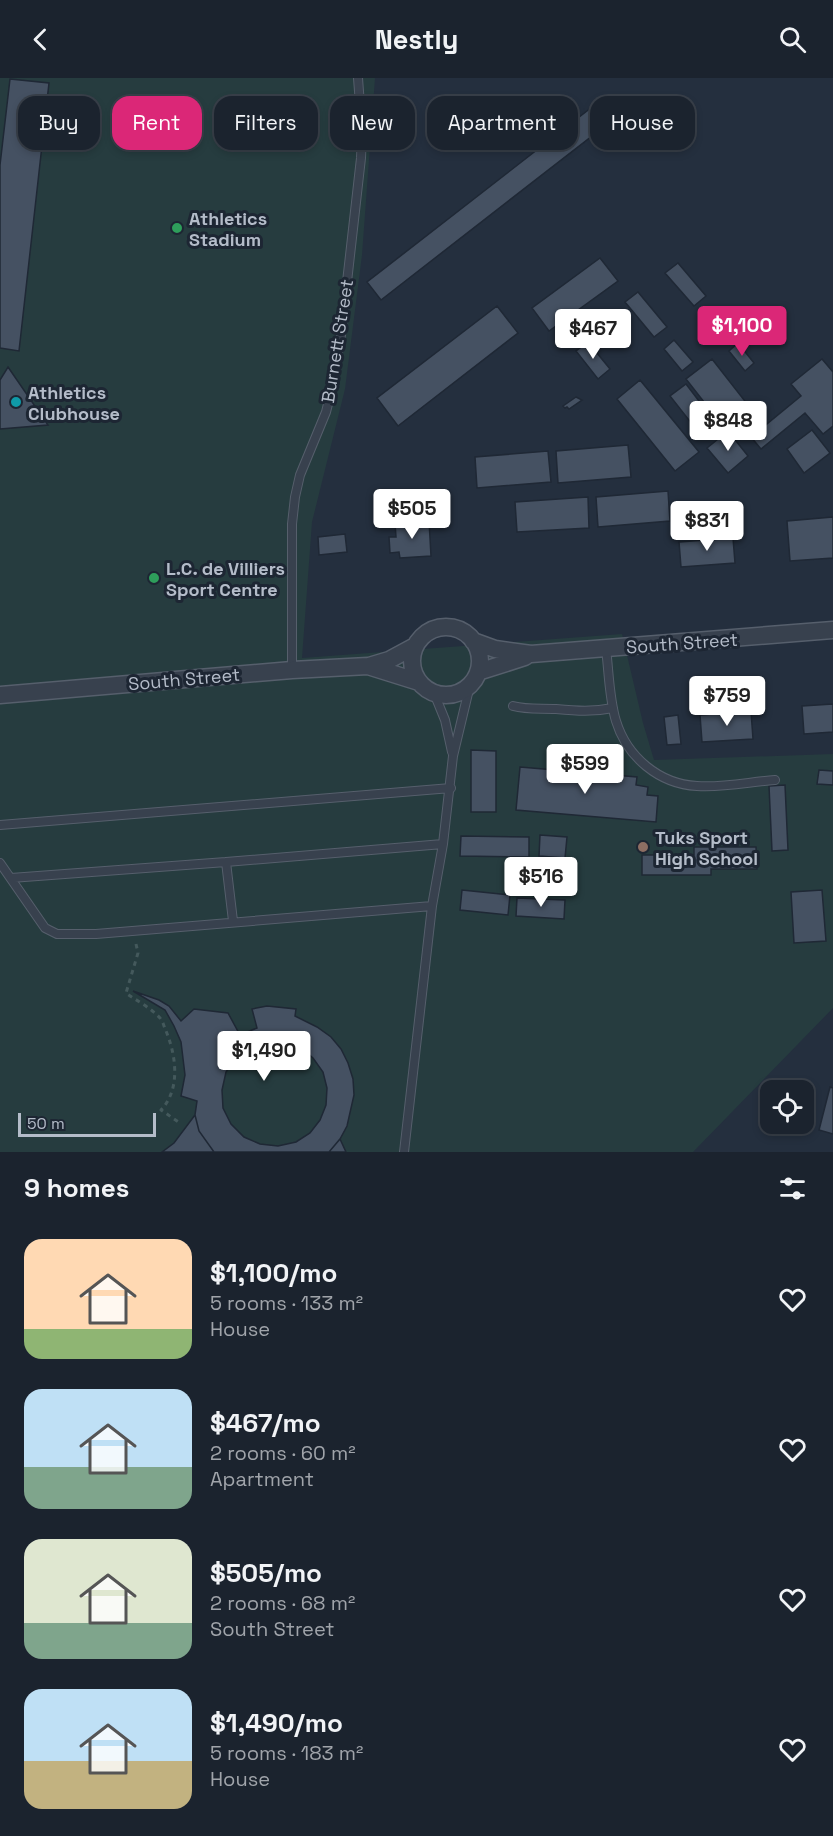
<!DOCTYPE html>
<meta charset="utf-8">
<style>
:root{--surface:#1b232e;--page:#282f3a;--text:#f1f3f6;--muted:#a0a4aa;--line:#39404a;--accent:#db2777}
body{margin:0;font-family:"Space Grotesk",sans-serif;background:var(--page);color:var(--text);height:100vh;display:flex;flex-direction:column;font-size:22px;white-space:nowrap}
*{box-sizing:border-box;margin:0}
p{font-size:20px;color:var(--muted)}
.icon{flex:none;width:33px;height:33px;fill:none;stroke:currentColor;stroke-width:2;stroke-linecap:round;stroke-linejoin:round}
.map{position:relative;height:1074px;overflow:hidden}
.sheet{display:flex;flex-direction:column;background:var(--surface);flex:1}
.sheet>*{flex:none}
.banner{position:absolute;left:18px;top:18px;width:798px;height:54px;display:flex;gap:12px}
.controls{position:absolute;left:760px;top:1002px;display:grid;gap:12px}
.controls a{display:grid;place-items:center;width:54px;height:54px;border-radius:12px;background:var(--surface);box-shadow:0 3px 9px #0003,0 0 0 2px var(--line);font-size:30px}
.scale{position:absolute;left:18px;bottom:15px;width:138px;box-sizing:border-box;padding-left:6px;border:3px solid #b4bcc9;border-top:0;font-size:16px;line-height:21px;white-space:nowrap;color:#b4bcc9;-webkit-text-stroke:4px #1d2633;paint-order:stroke}
.price{position:absolute;translate:-50% -51px;padding:0 14px;border-radius:6px;background:#fff;color:#222;font-size:20px;line-height:39px;filter:drop-shadow(0 2px 3px #0008)}
.price::after{content:'';position:absolute;left:50%;top:36px;width:18px;height:14px;margin-left:-9px;background:inherit;clip-path:polygon(0 0,100% 0,50% 100%)}
.price.on{background:var(--accent);color:#fff}
ul{padding:0;list-style:none}
li{display:flex;align-items:center;gap:18px;height:150px;padding:0 24px}
li span{display:grid;place-items:center;flex:none;width:168px;height:120px;border-radius:18px;color:#555}
li>.icon{margin-inline-start:auto}
span .icon{width:72px;height:72px;fill:#fffc;stroke-width:1}
li b{font-size:26px}
h2{display:flex;justify-content:space-between;align-items:center;height:72px;padding:0 24px;font-size:26px}
.pill{padding:0 21px;border-radius:18px;background:var(--surface);box-shadow:0 3px 9px #0003,0 0 0 2px var(--line);font-size:21px;line-height:54px}
.pill.on{background:var(--accent);color:#fff}
header{display:flex;justify-content:space-between;align-items:center;height:78px;padding:0 24px;background:var(--surface);font-size:27px;font-weight:700}
.map>svg:first-child{display:block}
.green{fill:#263c3f}
.building{fill:#455162;stroke:#1f2835;stroke-width:1.5;fill-rule:evenodd}
.lines{fill:none;stroke-linecap:round;stroke-linejoin:round}
.service-casing{stroke:#565f6c;stroke-width:10}
.minor-casing{stroke:#565f6c;stroke-width:19}
.path{stroke:#44595c;stroke-width:3;stroke-dasharray:4.5 4.5;stroke-linecap:butt}
.service{stroke:#38414e;stroke-width:8}
.minor{stroke:#38414e;stroke-width:16}
.leisure-dot{fill:#2e9e5b;stroke:#1d2633;stroke-width:2}
.culture-dot{fill:#0f9aa8;stroke:#1d2633;stroke-width:2}
.education-dot{fill:#8d6e63;stroke:#1d2633;stroke-width:2}
.labels{text-anchor:middle;dominant-baseline:central;stroke-width:6;stroke-linejoin:round;paint-order:stroke}
.poi-label{font-size:18px;font-weight:bold;fill:#b4bcc9;stroke:#1d2633;text-anchor:start}
.street-label{font-size:18px;fill:#b4bcc9;stroke:#1d2633}
</style>
<header><svg class="icon" aria-label="back" viewBox="0 0 24 24"><path d="M15 5l-7 7 7 7"/></svg>Nestly<svg class="icon" aria-label="search" viewBox="0 0 24 24"><circle cx="10" cy="10" r="6"/><path d="M15 15l6 6"/></svg></header>
<div class="map">
<svg width="833" height="1074" viewBox="0 0 833 1074">
<rect width="100%" height="100%" fill="#242f3e"/>
<path class="green" d="M0,0h375l-13,177 -17,134 -33,133 -10,136 320,-24 21,89 11,37 179,-6v254l-140,144h-693z"/>
<path class="building" d="M10,1l39,4 -30,268 -19,-3v-183z
M596,26l14,18 -229,178 -14,-18z
M600,180l18,23 -69,50 -17,-23z
M678,185l28,33 -12,10 -29,-33z
M638,214l29,35 -13,10 -29,-35z
M497,228l21,27 -120,93 -21,-28z
M674,262l19,22 -11,9 -18,-22z
M588,264l22,27 -12,10 -22,-28z
M738,265l16,20 -9,8 -16,-20z
M712,281l36,46 -26,20 -36,-46z
M822,281l11,13v54l-10,8 -18,-21 -44,36 -10,-12 50,-41 -10,-12z
M8,289l40,58 -48,4v-49z
M640,302l59,72 -24,19 -58,-72z
M686,306l32,42 -15,12 -33,-42z
M576,319l6,3 -13,9 -2,-2 -2,1 -2,-2z
M812,352l18,23 -26,20 -17,-24z
M728,353l20,25 -20,17 -21,-25z
M628,367l3,32 -73,6 -2,-32z
M548,373l3,31 -74,6 -2,-31z
M668,413l2,30 -72,6 -2,-30z
M588,419l1,31 -72,4 -2,-30z
M833,439v41l-43,3 -3,-40z
M429,442l2,36 -31,2 -1,-6 -9,1 -1,-16h7l-1,-14z
M345,456l2,18 -28,3 -1,-18z
M733,460l2,25 -54,4 -2,-25z
M833,626v28l-29,2 -2,-28z
M751,633l2,28 -51,3 -2,-27z
M678,637l3,29 -14,1 -3,-28z
M471,672l25,1v61h-25z
M520,689l117,10 -1,8 12,2 -1,8 11,1 -2,26 -140,-12z
M819,692l14,1v14l-16,-1z
M785,707l3,65 -16,1 -3,-65z
M540,757l27,2 -2,21 -26,-2z
M461,758l68,1v20l-69,-1z
M694,769h62l1,22h-46v6h-69v-20h52z
M462,812l48,5 -2,20 -48,-5z
M822,812l4,51 -32,2 -3,-51z
M517,820l48,2 -1,19 -48,-3z
M133,913l26,9 10,6 12,15 13,-12 34,4 12,22 17,-7 -5,-19 15,-3 29,3 -1,7 22,11 14,10 10,12 7,14 5,16 1,16 -7,31 -7,13 -11,13h-115l-15,-21 -4,-16 2,-14 -16,-5 4,-21 -4,-33 -7,-16 -9,-16zM267,963l17,1 16,5 13,11 10,14 4,16 -1,17 -6,15 -10,13 -14,9 -18,4 -18,-2 -16,-7 -13,-13 -8,-16 -1,-18 4,-18 10,-15 14,-10z
M830,1009l3,1v46l-14,-4z
M195,1037l4,16 15,21h-52l12,-9z
M340,1061l6,13h-17z"/>
<g class="lines">
<g class="service-casing">
<path id="service" d="M606,571c3,23 3,49 10,72 11,36 43,63 81,65 25,2 52,-4 78,-6
M292,592v-146l3,-27 5,-22 26,-63 5,-20 10,-57 20,-177 1,-26 -4,-54
M434,615l11,27 7,32
M513,628c15,4 28,2 43,3 21,2 37,3 57,-1
M0,747l451,-37
M226,784l7,59
M0,785l45,65 12,6h39l336,-28
M11,800l215,-16 217,-18
M404,1074l28,-246 11,-62 10,-88 17,-71"/>
</g>
<g class="minor-casing">
<path id="minor" d="M412 583a34 34 0 1 1 68 0a34 34 0 1 1-68 0Z
M473,563l22,8 36,5 302,-24
M369,588l20,-6 26,-14
M478,594l47,-15
M0,617l292,-25 76,-4 51,16"/>
</g>
<path class="path" d="M136,866l2,9 -12,40c11,8 25,15 34,25 3,3 4,9 6,13 10,24 15,58 -5,79l19,13"/>
<use href="#service" class="service"/>
<use href="#minor" class="minor"/>
</g>
<g class="leisure-dot">
<circle cx="177" cy="150" r="6"/>
<circle cx="154" cy="500" r="6"/>
</g>
<circle class="culture-dot" cx="16" cy="324" r="6"/>
<circle class="education-dot" cx="643" cy="769" r="6"/>
<g class="labels">
<g class="poi-label">
<text x="189" y="140">Athletics<tspan x="189" dy="21">Stadium</tspan></text>
<text x="28" y="314">Athletics<tspan x="28" dy="21">Clubhouse</tspan></text>
<text x="166" y="490">L.C. de Villiers<tspan x="166" dy="21">Sport Centre</tspan></text>
<text x="655" y="759">Tuks Sport<tspan x="655" dy="21">High School</tspan></text>
</g>
<g class="street-label">
<text transform="translate(337 263) rotate(-81)">Burnett Street</text>
<text transform="translate(682 565) rotate(-4)">South Street</text>
<text transform="translate(184 601) rotate(-5)">South Street</text>
</g>
</g>
</svg>
<div class="controls">
<a><svg class="icon" aria-label="locate" viewBox="0 0 24 24"><circle cx="12" cy="12" r="6"/><path d="M12 2v4M12 18v4M2 12h4M18 12h4"/></svg></a>
</div>
<div class="scale">50 m</div>
<b class="price on" style="left:742px;top:279px">$1,100</b>
<b class="price" style="left:593px;top:282px">$467</b>
<b class="price" style="left:728px;top:374px">$848</b>
<b class="price" style="left:412px;top:462px">$505</b>
<b class="price" style="left:707px;top:474px">$831</b>
<b class="price" style="left:727px;top:649px">$759</b>
<b class="price" style="left:585px;top:717px">$599</b>
<b class="price" style="left:541px;top:830px">$516</b>
<b class="price" style="left:264px;top:1004px">$1,490</b>
<div class="banner">
<a class="pill">Buy</a>
<a class="pill on">Rent</a>
<a class="pill">Filters</a>
<a class="pill">New</a>
<a class="pill">Apartment</a>
<a class="pill">House</a>
</div>
</div>
<section class="sheet">
<h2>9 homes<svg class="icon" aria-label="filters" viewBox="0 0 24 24"><path d="M4 7h16M4 17h16"/><circle cx="9" cy="7" r="2"/><circle cx="15" cy="17" r="2"/></svg></h2>
<ul>
<li><span style="background:linear-gradient(#ffd9b3 75%,#8fb573 0)"><svg class="icon" aria-label="home" viewBox="0 0 24 24"><path d="M3 11l9-7 9 7M6 9v11h12V9"/></svg></span><div><b>$1,100/mo</b><p>5 rooms · 133 m²</p><p>House</p></div><svg class="icon" aria-label="heart" viewBox="0 0 24 24"><path d="M12 20l-8-8c-3-5 5-10 8-4 3-6 11-1 8 4z"/></svg></li>
<li><span style="background:linear-gradient(#bfe0f5 65%,#7fa58c 0)"><svg class="icon" aria-label="home" viewBox="0 0 24 24"><path d="M3 11l9-7 9 7M6 9v11h12V9"/></svg></span><div><b>$467/mo</b><p>2 rooms · 60 m²</p><p>Apartment</p></div><svg class="icon" aria-label="heart" viewBox="0 0 24 24"><path d="M12 20l-8-8c-3-5 5-10 8-4 3-6 11-1 8 4z"/></svg></li>
<li><span style="background:linear-gradient(#dfe7d0 70%,#7fa58c 0)"><svg class="icon" aria-label="home" viewBox="0 0 24 24"><path d="M3 11l9-7 9 7M6 9v11h12V9"/></svg></span><div><b>$505/mo</b><p>2 rooms · 68 m²</p><p>South Street</p></div><svg class="icon" aria-label="heart" viewBox="0 0 24 24"><path d="M12 20l-8-8c-3-5 5-10 8-4 3-6 11-1 8 4z"/></svg></li>
<li><span style="background:linear-gradient(#bfe0f5 60%,#c2b280 0)"><svg class="icon" aria-label="home" viewBox="0 0 24 24"><path d="M3 11l9-7 9 7M6 9v11h12V9"/></svg></span><div><b>$1,490/mo</b><p>5 rooms · 183 m²</p><p>House</p></div><svg class="icon" aria-label="heart" viewBox="0 0 24 24"><path d="M12 20l-8-8c-3-5 5-10 8-4 3-6 11-1 8 4z"/></svg></li>
</ul>
</section>
